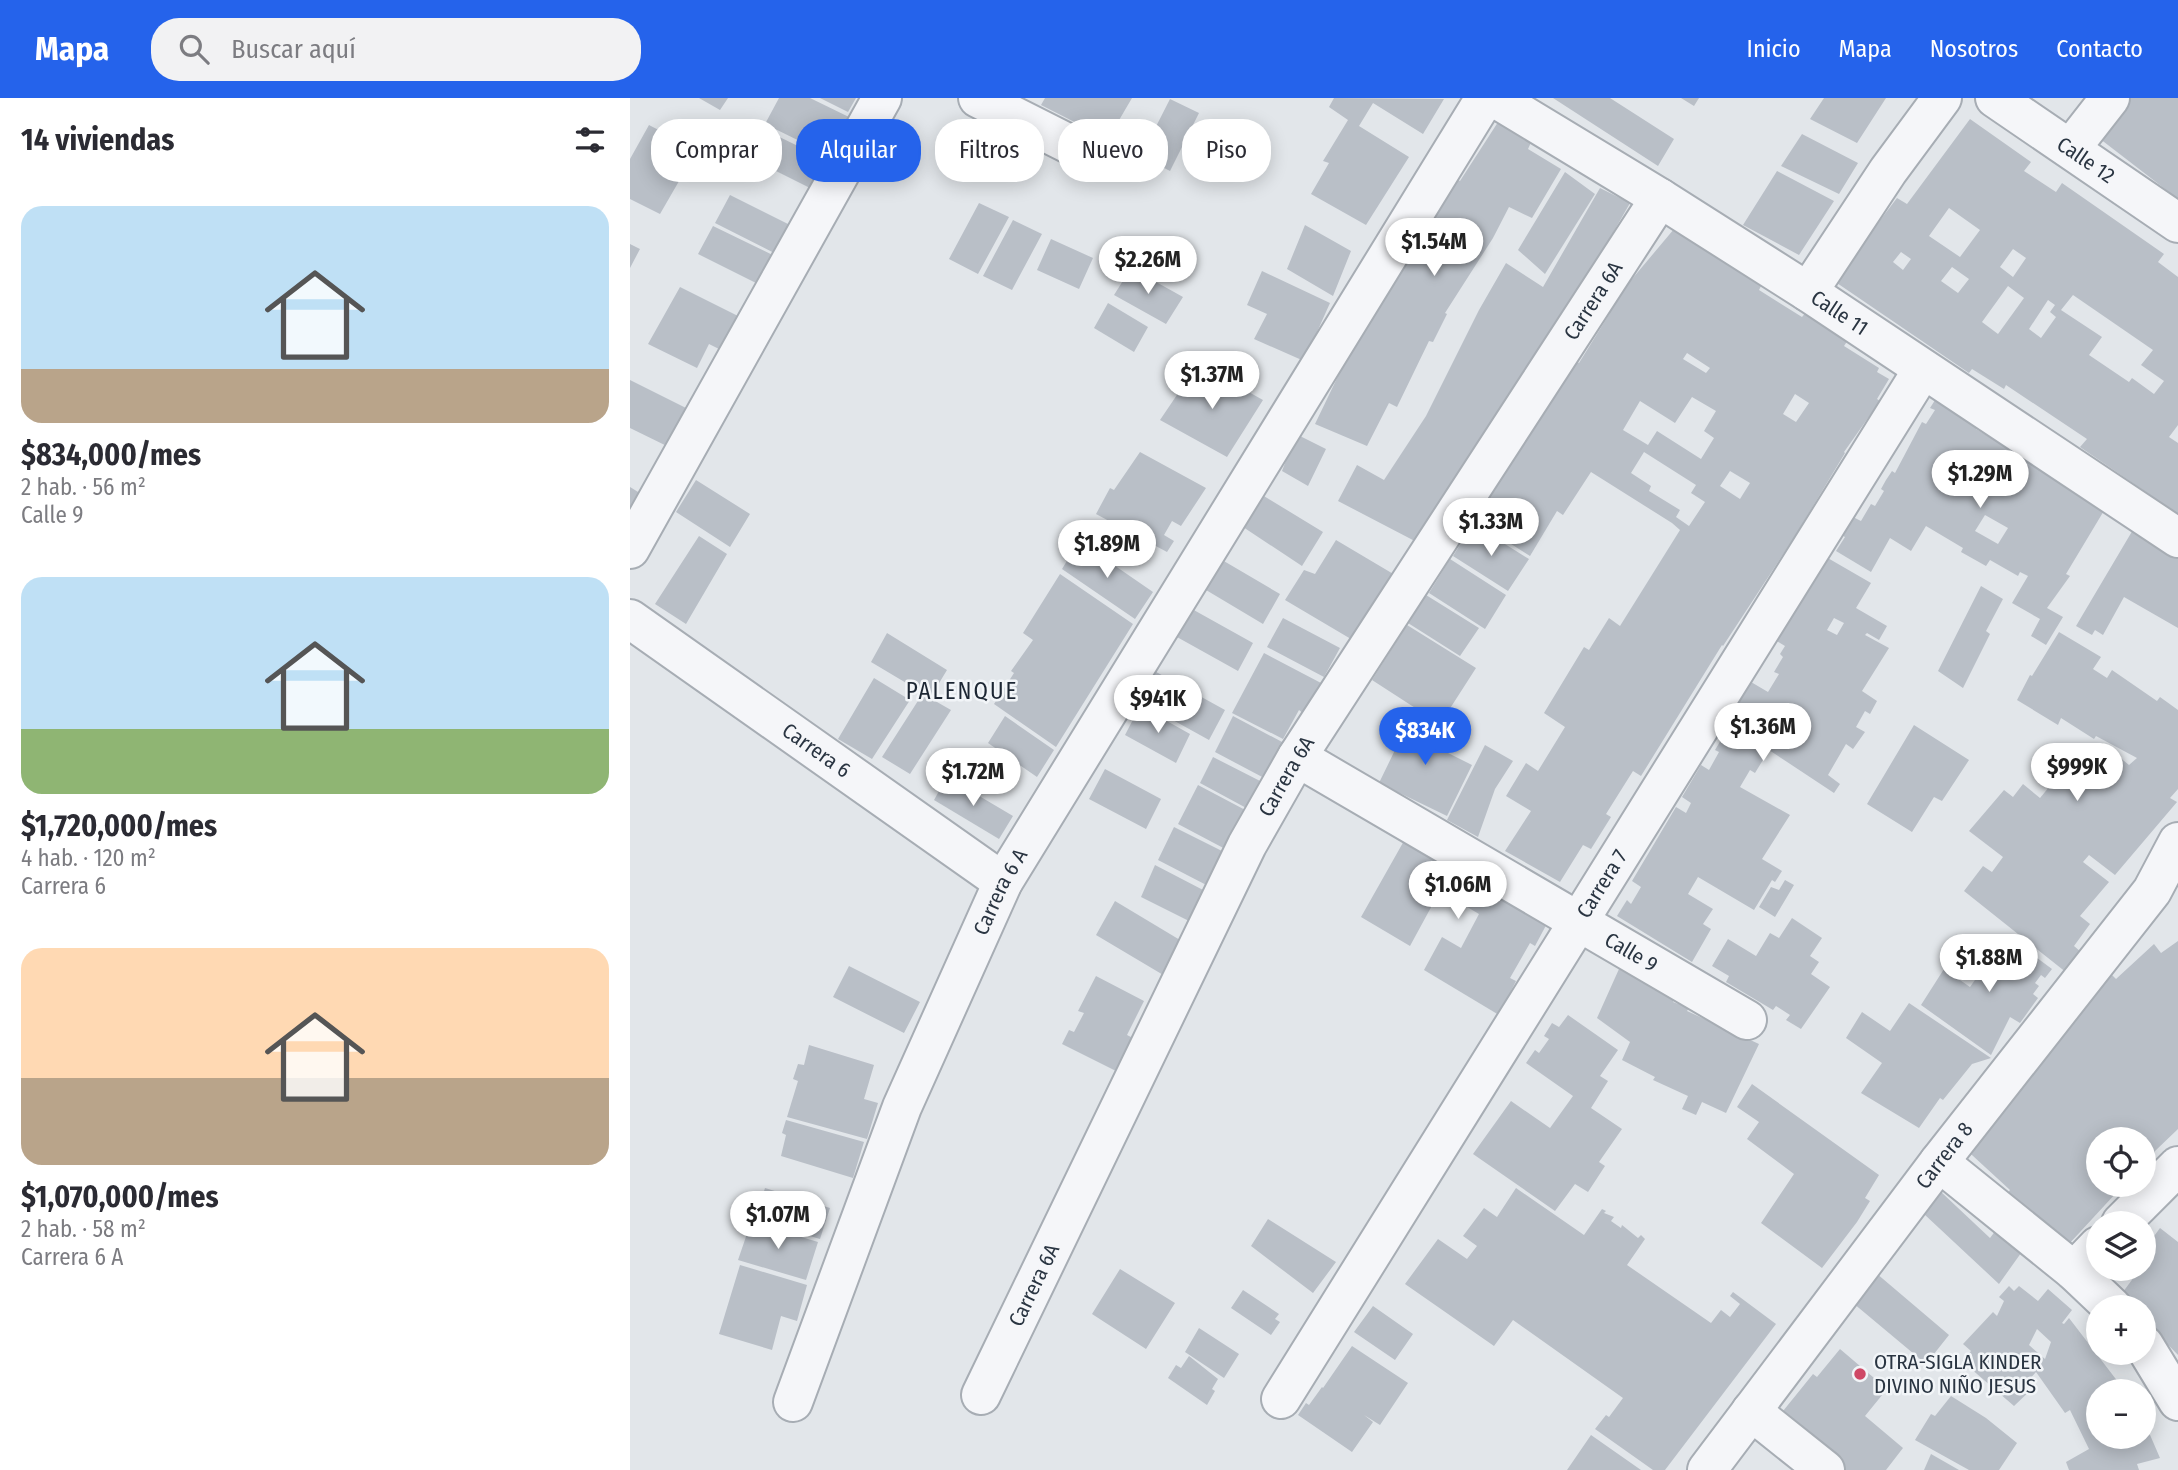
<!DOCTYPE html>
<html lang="es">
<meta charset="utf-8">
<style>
:root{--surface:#fff;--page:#f2f2f3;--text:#2b2b33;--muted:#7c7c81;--accent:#2563eb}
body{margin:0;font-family:"Fira Sans Condensed",sans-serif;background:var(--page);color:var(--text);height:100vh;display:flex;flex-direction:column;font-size:26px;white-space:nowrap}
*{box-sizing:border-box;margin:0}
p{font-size:23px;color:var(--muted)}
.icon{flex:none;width:38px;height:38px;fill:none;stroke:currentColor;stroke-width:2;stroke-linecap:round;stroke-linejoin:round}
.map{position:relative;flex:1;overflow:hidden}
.side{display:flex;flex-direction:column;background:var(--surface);width:630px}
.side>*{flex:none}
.banner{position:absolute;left:21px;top:21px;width:665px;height:63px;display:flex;gap:14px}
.buttons{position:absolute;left:1456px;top:1029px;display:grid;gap:14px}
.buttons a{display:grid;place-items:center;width:70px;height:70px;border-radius:50%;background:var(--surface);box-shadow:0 4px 18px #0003;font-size:35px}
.price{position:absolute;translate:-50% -60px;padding:0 16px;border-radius:24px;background:#fff;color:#222;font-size:23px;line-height:46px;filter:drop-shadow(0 2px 4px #0008)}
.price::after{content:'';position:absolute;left:50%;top:42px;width:21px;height:16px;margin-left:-10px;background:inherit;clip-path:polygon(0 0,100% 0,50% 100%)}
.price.active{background:var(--accent);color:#fff}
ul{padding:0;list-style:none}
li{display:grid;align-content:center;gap:14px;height:371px;padding:0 21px}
li span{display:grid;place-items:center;height:217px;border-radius:21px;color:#555}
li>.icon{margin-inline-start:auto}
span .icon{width:126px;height:126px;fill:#fffc;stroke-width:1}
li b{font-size:30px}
h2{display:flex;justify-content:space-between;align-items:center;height:84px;padding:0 21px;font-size:30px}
.tag{padding:0 24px;border-radius:28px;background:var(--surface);box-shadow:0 4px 18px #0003;font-size:24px;line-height:63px}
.tag.active{background:var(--accent);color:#fff}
header{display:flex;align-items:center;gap:42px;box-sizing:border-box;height:98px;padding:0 35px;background:var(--accent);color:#fff}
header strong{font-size:33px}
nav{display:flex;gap:38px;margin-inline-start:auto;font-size:24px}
.search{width:490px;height:63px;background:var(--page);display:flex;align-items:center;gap:18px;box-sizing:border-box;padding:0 24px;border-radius:28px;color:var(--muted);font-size:26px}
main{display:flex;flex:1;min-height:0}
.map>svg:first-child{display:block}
.building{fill:#b9bfc7;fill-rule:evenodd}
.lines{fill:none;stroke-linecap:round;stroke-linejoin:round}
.minor-casing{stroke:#a7adb4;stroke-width:42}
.minor{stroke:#f5f6f9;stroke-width:38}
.poi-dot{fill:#cf4866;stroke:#f2f5f8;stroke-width:2.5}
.labels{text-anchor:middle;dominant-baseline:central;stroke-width:5;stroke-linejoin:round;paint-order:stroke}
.street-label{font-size:21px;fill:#2a3542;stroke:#f2f5f8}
.poi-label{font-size:21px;fill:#2a3542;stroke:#f2f5f8;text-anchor:start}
.neighbourhood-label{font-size:23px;letter-spacing:2px;fill:#1c2633;stroke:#f2f5f8}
</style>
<header>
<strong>Mapa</strong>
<div class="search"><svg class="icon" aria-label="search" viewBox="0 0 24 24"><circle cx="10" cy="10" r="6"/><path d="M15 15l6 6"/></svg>Buscar aquí</div>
<nav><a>Inicio</a><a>Mapa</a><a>Nosotros</a><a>Contacto</a></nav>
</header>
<main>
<section class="side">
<h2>14 viviendas<svg class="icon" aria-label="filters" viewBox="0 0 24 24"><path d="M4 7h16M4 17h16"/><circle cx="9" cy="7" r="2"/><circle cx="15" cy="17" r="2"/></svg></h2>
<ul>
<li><span style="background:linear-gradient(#bfe0f5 75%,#b9a48a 0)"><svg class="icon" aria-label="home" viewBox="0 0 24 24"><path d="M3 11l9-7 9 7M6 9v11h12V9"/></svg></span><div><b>$834,000/mes</b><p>2 hab. · 56 m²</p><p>Calle 9</p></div></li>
<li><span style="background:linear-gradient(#bfe0f5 70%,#8fb573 0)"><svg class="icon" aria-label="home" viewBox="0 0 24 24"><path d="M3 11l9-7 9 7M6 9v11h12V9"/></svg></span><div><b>$1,720,000/mes</b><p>4 hab. · 120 m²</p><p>Carrera 6</p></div></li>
<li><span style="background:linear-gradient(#ffd9b3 60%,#b9a48a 0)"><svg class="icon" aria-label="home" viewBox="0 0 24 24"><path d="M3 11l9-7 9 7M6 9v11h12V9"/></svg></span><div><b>$1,070,000/mes</b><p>2 hab. · 58 m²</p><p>Carrera 6 A</p></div></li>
</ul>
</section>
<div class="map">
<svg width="1548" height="1372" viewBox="0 0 1548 1372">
<rect width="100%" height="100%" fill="#e2e6ea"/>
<path class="building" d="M69,0h29l-8,12z
M149,0h31l41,20 -21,38 -65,-32z
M190,0h36l-8,14z
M415,0h87l-24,41 -67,-34z
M704,0l110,1 -21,35 -50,-31 -14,23 50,31 -43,68 -55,-31 18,-31 -6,-2 25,-41 -19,-13z
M923,0h57l64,41 -16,27z
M1051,0h18l-5,8z
M1194,0h62l-29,45 -47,-24z
M1493,0h55v101l-83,-64z
M540,1l29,14 -29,58 -29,-15z
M870,21l33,19 -5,11 33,20 -29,49 -23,-11 -16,31 -48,75 2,1 -14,28 -4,-1 -32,66 -8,-4 -22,43 -52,-22 39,-81 94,-169 12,7z
M1340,21l61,43 -7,9 32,21 6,-9 102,71 -6,8 20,15v148l-9,12 9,6v71l-98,-67 7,-8 -81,-54 -2,4 -32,-20 -3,4 -135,-92 63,-83 10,6zM1319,110l31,22 -20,27 -31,-21zM1383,151l13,9 -13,19 -13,-10zM1271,154l10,7 -8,11 -10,-8zM1322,169l17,12 -11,14 -17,-12zM1378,188l16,12 -26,36 -16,-12zM1443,197l80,55 -12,15 23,16 -10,13 -22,-16 -3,4 -40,-27 13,-18 -41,-27zM1418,202l7,5 -5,7 6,5 -15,21 -12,-9z
M19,27l48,25 -37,64 -30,-15v-40z
M133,31l72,35 -15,29 -72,-36z
M1172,36l56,29 -19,31 -58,-28z
M1147,73l57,30 -35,54 -56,-30z
M935,74l30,22 -50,80 -27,-24z
M970,90l30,15 -198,347 -94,-49 19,-36 27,15 42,-64 53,-106 27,-47 37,24z
M100,97l70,35 -14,29 -71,-36z
M349,105l30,14 -31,57 -29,-15z
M383,122l29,14 -30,56 -29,-14z
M675,127l46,26 -18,45 -46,-27z
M83,128l72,35 -17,28 -70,-35z
M1044,131l88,55 -3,6 43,27 5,-6 41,29 -4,6 35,22 -2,4 12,7 -12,20 3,2 -36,51 1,1 -50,83 -72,110 -1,-1 -81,131 -8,-5 -27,43 5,3 -20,32 -8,-4 -23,37 -55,-31 26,-40 -25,-15 20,-33 12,8 27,-44 -21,-14 40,-66 5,3 20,-32 11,8 60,-96 -8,-7 -81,-51 -28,43 -6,-4 -27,45 -55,-35 97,-162 7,4 31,-50 -4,-3zM1057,255l23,15 -4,5 -23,-14zM1165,296l14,9 -13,19 -13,-8zM1062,299l24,14 -12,20 10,7 -13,21 -44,-28 -9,14 -25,-15 17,-29 35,22zM1014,354l52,33 -5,8 14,9 -16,24 -13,-9 4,-7 -31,-19 2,-5 -20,-13zM1100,373l20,12 -10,16 -20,-13z
M421,141l42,19 -14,31 -42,-19z
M0,146l10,5 -10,19z
M501,170l52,29 -17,27 -52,-29z
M632,173l68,32 -26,58 -50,-22 13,-25 -20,-9z
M50,189l58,29 -19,33 -10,-5 -12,24 -49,-24z
M478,205l40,24 -14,25 -40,-24z
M572,268l61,34 -36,57 -67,-37 23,-34 3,2z
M0,282l66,33 -19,38 -47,-23z
M1307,299l42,26 -3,6 68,41 64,34 -42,70 4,2 -23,32 16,9 -17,28 -15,-9 9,-17 -28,-16 16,-27 -8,-4 -2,4 -28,-16 -4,6 -25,-14 2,-4 -37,-22 -15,25 -21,-13 -19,34 -35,-21 9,-14 -5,-3 11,-18 10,5 10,-17 4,2 9,-15 -3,-2 5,-9 6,-9 3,2 27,-51 4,2 9,-14 -5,-2zM1355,417l23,13 -10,16 -23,-13z
M666,336l30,15 -18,37 -26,-15z
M510,354l66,36 -25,38 -9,-5 -8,14 10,6 -7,11 -71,-38 14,-26 4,2z
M66,382l54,34 -20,33 -54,-35z
M0,389l13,8 -13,21z
M624,392l69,42 -21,34 -68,-45z
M1507,425l41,24v81l-54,-31 -21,38 -8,-5 -3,5 -16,-9z
M843,426l56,35 -21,32 -55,-35z
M69,438l28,18 -41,70 -31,-20z
M706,442l59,35 -39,67 -71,-42 19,-30 11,4z
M449,443l74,51 -18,27 -73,-50z
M587,459l63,37 -17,30 -62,-37z
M1196,459l45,26 -15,25 31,18 -8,14 -12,-7 -2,2 24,13 -27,43 15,10 -7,13 -5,-3 -9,16 9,5 -12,17 -7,-5 -18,31 12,9 -6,9 -65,-43 -14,23 -5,-3 -10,17 50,28 -28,44 20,12 -7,11 -3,-2 -18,30 -56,-33 -10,17 25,15 -10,15 8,5 -19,33 -75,-46 10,-16 4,4 10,-17 -9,-6 44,-74 10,6 5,-10 -9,-6 19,-32 8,5 10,-18 -4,-2 9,-15 -3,-2 30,-51 17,10 11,-18 -5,-2 9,-15 -3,-3 5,-8 -10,-6 18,-29 2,1zM1204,520l10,5 -7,12 -10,-5z
M820,461l56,36 -21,34 -56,-36z
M430,476l73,50 -77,123 -62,-43 20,-31 -3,-2 22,-31 -10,-7z
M1351,488l22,13 -17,32 4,3 -27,54 -25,-17z
M796,497l53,33 -19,28 -52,-33z
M553,506l70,39 -15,28 -70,-39z
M653,520l57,30 -16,29 -57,-30z
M777,527l69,43 -36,56 -68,-44z
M1429,534l42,25 -8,12 14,9 5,-8 45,31 3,-4 18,13v79l-8,9 7,4 -62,73 -26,-20 -6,7 26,20 -29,34 10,8 -16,22 7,6 -14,21 -103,-82 19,-25 9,6 11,-15 -34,-26 35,-41 9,7 10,-13 17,14 14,-17 -20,-16 13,-18 34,27 6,-8 7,5 10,-13 -9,-7 7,-8 27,22 8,-7 -41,-22 -2,3 -33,-21 -3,7 -41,-25 13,-25 2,1z
M257,535l60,37 -17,28 21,12 -41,64 -28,-17 41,-64 -52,-31z
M634,555l57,30 -17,31 -5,-4 -16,29 -51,-26z
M519,570l76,42 -16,30 -76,-42z
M244,580l36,22 -38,59 -34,-20z
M510,608l50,28 -14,29 -51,-28z
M783,615l34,16 -9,19 34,17 -25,51 -68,-33z
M375,618l49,34 -17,27 -49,-34z
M603,618l51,27 -18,36 -51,-27z
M1284,627l55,35 -27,41 -8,-4 -22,35 -45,-28z
M855,647l28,16 -18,28 -17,48 -31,-17z
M583,659l51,26 -14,27 -50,-27z
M475,671l56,30 -15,30 -57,-30z
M317,679l66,39 -14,23 -65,-39z
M568,687l51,27 -20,39 -51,-27z
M544,729l54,27 -12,36 -58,-30z
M779,734l142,84 -16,30 -5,-3 -20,35 6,3 -17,34 -75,-45 18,-33 19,11 18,-34 -37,-22 1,-2 -2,-1 -31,57 -49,-29z
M525,767l50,26 -6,35 -58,-29z
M1155,782l9,5 -19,32 -16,-10 12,-20 8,3z
M485,803l75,45 -20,33 -74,-44z
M1162,820l30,20 -12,18 9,6 -8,12 19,13 -29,42 -15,-9 4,-5 -14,-9 -3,4 -47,-28 3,-6 -17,-10 16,-27 28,17 14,-23 9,5z
M1376,837l46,34 -7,9 -4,-3 -6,8 4,3 -6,8 5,4 -18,25 -10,-6 -19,38 -70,-50 23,-36 26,18 17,-24 -11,-7 5,-8 11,8z
M1548,843v188l-23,22 -7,23 6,5 -23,24 -14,-11 -49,53 -11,-11 -12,-5 -39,-34 4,-5 -50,-46 34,-37 5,4 23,-25 32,-49 30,-28 -4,-4 15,-14 17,-16 4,4 38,-35 7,9zM1468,1041h46v46h-46z
M219,868l71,36 -16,31 -71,-36z
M989,871l56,30 -2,3 16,6 -2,3 72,33 -33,69 -24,-11 -6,13 -14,-6 6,-13 -35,-16 2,-3 -33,-17 8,-18 -33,-24z
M466,878l48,25 -17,34 12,6 -17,33 -60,-30 7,-14 5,2 10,-19 -6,-2z
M1279,905l82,55 -19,6 -29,36 -3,-2 -21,30 -58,-35 21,-30 -36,-25 16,-26 28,19z
M938,917l50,35 -18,26 8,5 -17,27 31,21 -23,33 6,4 -17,26 -13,-8 -20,27 -82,-57 38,-53 39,27 23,-32 -47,-33 9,-13 4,3 10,-14 -5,-3 8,-13 7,4z
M179,947l65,20 -10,34 14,4 -11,36 -80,-22 11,-36 -5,-2 5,-15 6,1z
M1122,986l127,91 -14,23 5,3 -13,21 -35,46 -61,-45 33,-49 -47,-35 12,-17 -22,-15z
M156,1022l78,22 -11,36 -72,-22 5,-21 -4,-2z
M135,1090l65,20 -10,31 -65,-19z
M886,1090l68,47 18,-26 4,2 -2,2 10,4 -3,4 10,7 1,-3 16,13 3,-3 4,4 -18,26 84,58 10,-13 9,7 10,-13 -10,-8 3,-4 43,32 -111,146h-12l-58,-41 11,-14 3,2 14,-19 -110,-78 -19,26 -89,-62 33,-45 29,20 10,-13 -14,-10 21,-28 13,9z
M1310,1093l50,47 12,-16 24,24 -27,38 -75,-70z
M638,1121l68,43 -23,31 -62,-47z
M121,1124l67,20 -12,38 -68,-20z
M1530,1130l18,14v113l-34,-35v-13h-13l-11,-11 20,-27h4l3,-10 -3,-3v-6z
M110,1167l67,20 -10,36 -16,-5 -9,34 -53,-16z
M490,1171l55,34 -29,46 -54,-35z
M1246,1175l73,62 -23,29 -73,-61z
M1379,1188l5,5 5,-5 19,15 10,-12 24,21 -10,13 2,1 5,-6 56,73h-27v46h46v-16l16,37 -23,6 2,6h-70l-3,-8 23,-13 -19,-39 -5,3 -29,-41 -9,10 6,6 -19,18 -52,-45 9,-10 -8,-7 30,-32 4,4 7,-15 -5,-4zM1407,1231l14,13 -6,17 -16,-14z
M613,1192l36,24 -4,5 5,3 -9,13 -40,-27z
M743,1208l40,28 -18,26 -41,-28z
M569,1230l40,26 -15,24 -39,-26z
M722,1248l56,37 -28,42 -16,-10 9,7 -21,30 -54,-37 8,-12 3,2 13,-18 1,1z
M1210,1251l47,40 -22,27 38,32 -17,22h-44l-63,-54 34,-42 4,3z
M559,1258l29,23 -6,10 3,2 -8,14 -39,-27 8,-13 5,3z
M1321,1298l35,22 31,25 -18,27h-30l-54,-30 16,-26 4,2z
M961,1337l50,35h-74z
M1301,1356l28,16h-35z"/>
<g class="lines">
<g class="minor-casing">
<g id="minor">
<path d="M348,0l105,53"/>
<path id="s1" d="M865,0l165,100 148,94 370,246"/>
<path id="s2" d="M1365,0l183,125"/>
<path d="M1441,50l39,-50"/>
<path d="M1178,194l80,-121 54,-73"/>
<path d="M0,451l252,-451"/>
<path id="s3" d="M0,521l373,263"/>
<path id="s4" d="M667,659l450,263"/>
<path d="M1309,1064l135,109 38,36"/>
<path d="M1491,1125l57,-57"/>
<path d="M1444,1173l24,-25"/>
<path d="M1514,1247l34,56"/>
<path id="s5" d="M351,1297l266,-550 50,-88 363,-559"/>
<path id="s6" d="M651,1301l642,-1030"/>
<path id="s7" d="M163,1304l109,-295 101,-225 482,-784"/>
<path d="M1121,1313l74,59"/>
<path id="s8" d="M1077,1372l232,-308 213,-271 26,-49"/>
</g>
</g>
<use href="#minor" class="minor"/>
</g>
<circle class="poi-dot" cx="1230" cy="1276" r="7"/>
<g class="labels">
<g class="street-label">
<text stroke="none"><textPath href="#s2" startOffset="110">Calle 12</textPath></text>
<text stroke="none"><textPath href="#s5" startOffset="1256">Carrera 6A</textPath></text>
<text stroke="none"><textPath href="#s1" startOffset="406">Calle 11</textPath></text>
<text stroke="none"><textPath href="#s3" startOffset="228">Carrera 6</textPath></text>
<text stroke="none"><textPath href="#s5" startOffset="690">Carrera 6A</textPath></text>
<text stroke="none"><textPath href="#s6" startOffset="607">Carrera 7</textPath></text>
<text stroke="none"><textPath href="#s7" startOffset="551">Carrera 6 A</textPath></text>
<text stroke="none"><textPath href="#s4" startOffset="387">Calle 9</textPath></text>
<text stroke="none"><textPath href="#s8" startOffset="394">Carrera 8</textPath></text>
<text stroke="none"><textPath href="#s5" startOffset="122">Carrera 6A</textPath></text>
</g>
<g class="poi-label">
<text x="1244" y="1264">OTRA-SIGLA KINDER<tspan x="1244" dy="24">DIVINO NIÑO JESUS</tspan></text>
</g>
<g class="neighbourhood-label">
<text x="332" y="593">PALENQUE</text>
</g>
</g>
</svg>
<div class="buttons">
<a><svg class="icon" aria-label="locate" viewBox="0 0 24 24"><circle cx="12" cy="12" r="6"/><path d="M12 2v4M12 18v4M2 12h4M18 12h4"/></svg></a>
<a><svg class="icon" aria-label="layers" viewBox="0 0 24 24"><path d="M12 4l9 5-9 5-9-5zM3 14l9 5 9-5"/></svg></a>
<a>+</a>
<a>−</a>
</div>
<b class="price" style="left:804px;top:180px">$1.54M</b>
<b class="price" style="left:518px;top:198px">$2.26M</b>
<b class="price" style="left:582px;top:313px">$1.37M</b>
<b class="price" style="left:1350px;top:412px">$1.29M</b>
<b class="price" style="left:861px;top:460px">$1.33M</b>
<b class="price" style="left:477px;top:482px">$1.89M</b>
<b class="price" style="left:528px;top:637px">$941K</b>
<b class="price" style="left:1133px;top:665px">$1.36M</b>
<b class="price active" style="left:795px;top:669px">$834K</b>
<b class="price" style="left:1447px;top:705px">$999K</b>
<b class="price" style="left:343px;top:710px">$1.72M</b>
<b class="price" style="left:828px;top:823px">$1.06M</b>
<b class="price" style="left:1359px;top:896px">$1.88M</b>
<b class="price" style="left:148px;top:1153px">$1.07M</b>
<div class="banner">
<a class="tag">Comprar</a>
<a class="tag active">Alquilar</a>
<a class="tag">Filtros</a>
<a class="tag">Nuevo</a>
<a class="tag">Piso</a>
</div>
</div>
</main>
